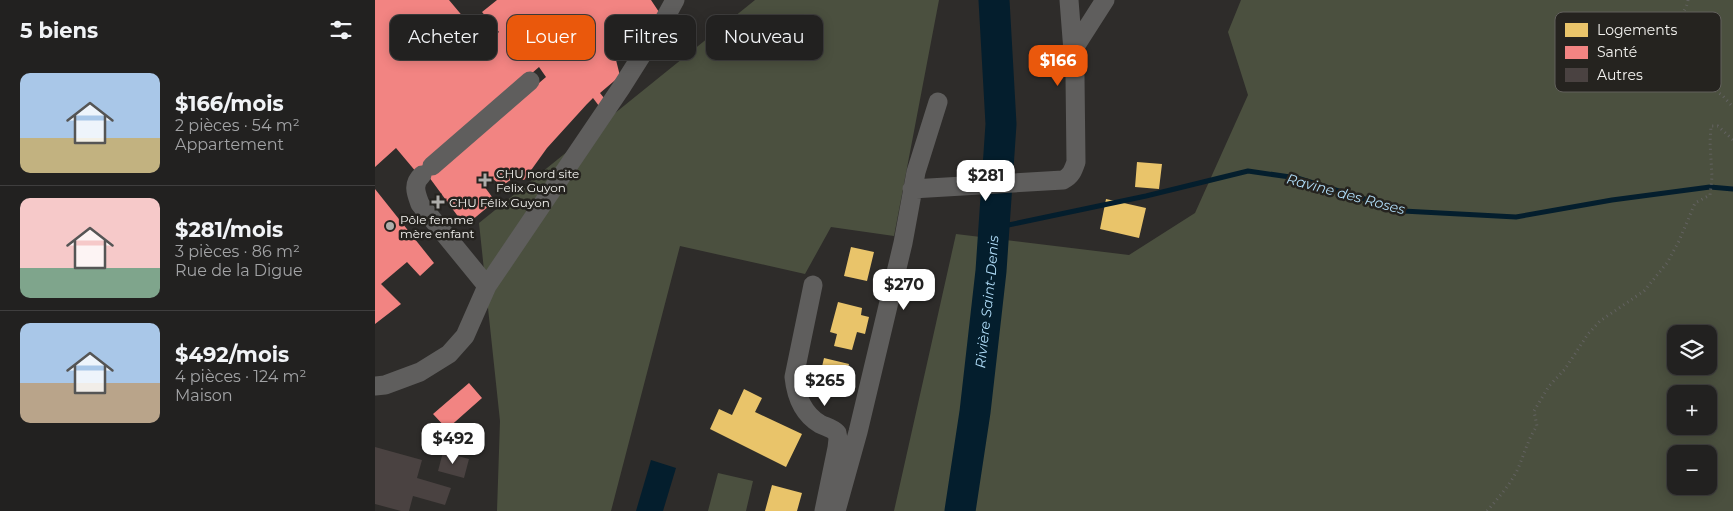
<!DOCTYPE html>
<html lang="fr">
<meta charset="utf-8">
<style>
:root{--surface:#222120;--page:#2e2e2d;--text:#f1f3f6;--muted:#a2a3a5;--line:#3f3e3e;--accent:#ea580c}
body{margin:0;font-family:Montserrat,sans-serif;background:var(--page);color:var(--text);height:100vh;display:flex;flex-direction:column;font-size:19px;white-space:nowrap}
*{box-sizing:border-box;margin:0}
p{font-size:16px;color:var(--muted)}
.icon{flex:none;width:28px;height:28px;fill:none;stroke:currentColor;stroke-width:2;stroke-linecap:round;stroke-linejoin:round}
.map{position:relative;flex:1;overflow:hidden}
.side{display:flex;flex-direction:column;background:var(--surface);width:375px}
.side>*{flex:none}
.hud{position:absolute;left:15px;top:15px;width:475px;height:45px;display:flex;gap:10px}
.buttons{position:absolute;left:1292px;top:325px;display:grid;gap:10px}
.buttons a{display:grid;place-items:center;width:50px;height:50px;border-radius:10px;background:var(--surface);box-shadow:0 2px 12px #0003,0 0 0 1px var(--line);font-size:25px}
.price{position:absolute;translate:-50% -42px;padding:0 11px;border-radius:10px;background:#fff;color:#222;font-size:16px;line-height:32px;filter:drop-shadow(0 1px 2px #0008)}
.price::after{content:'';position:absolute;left:50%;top:30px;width:15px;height:11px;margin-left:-8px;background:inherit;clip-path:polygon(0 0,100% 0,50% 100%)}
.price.selected{background:var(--accent);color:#fff}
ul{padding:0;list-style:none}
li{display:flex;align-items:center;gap:15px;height:125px;padding:0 20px}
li+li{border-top:1px solid var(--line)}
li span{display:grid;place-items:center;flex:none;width:140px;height:100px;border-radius:10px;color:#555}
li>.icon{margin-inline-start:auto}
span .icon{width:60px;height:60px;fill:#fffc;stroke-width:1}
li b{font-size:21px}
h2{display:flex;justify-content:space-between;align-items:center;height:60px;padding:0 20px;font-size:21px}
.chip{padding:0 18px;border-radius:10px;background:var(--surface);box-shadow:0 2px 12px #0003,0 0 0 1px var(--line);font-size:18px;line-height:45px}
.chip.selected{background:var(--accent);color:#fff}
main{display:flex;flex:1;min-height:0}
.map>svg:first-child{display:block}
.green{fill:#4b503f;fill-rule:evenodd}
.water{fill:#041e2d}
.homes{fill:#e9c46a}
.health{fill:#f28482}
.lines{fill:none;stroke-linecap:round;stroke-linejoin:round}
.stream{stroke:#041e2d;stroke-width:5}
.river{stroke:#041e2d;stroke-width:31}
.building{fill:#4a4241}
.path{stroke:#636261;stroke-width:3;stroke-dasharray:1 4;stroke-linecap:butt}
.minor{stroke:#5f5e5d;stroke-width:19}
.poi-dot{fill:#aeadaa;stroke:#25231f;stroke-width:2}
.labels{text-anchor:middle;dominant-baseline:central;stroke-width:5;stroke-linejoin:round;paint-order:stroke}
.poi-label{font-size:12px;fill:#f3f2ef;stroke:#25231f;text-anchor:start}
.water-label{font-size:14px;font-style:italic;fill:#b1defa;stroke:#25231f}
.key{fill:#25231f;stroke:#63615d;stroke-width:1}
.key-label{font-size:14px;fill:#f3f2ef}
</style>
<main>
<section class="side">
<h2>5 biens<svg class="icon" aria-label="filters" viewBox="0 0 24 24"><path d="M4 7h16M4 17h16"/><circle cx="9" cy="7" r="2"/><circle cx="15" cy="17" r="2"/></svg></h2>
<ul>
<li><span style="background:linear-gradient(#a9c7e8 65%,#c2b280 0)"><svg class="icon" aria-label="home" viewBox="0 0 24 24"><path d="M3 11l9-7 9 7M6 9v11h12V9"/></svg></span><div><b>$166/mois</b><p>2 pièces · 54 m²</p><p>Appartement</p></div></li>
<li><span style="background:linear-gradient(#f6c9c9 70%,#7fa58c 0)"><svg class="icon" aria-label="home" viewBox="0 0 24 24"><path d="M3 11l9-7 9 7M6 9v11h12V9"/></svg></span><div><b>$281/mois</b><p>3 pièces · 86 m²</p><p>Rue de la Digue</p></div></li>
<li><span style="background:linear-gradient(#a9c7e8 60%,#b9a48a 0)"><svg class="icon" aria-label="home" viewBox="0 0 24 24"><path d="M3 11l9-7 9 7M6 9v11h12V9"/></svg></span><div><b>$492/mois</b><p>4 pièces · 124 m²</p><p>Maison</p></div></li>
</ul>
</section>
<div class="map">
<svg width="1358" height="511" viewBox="0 0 1358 511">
<rect width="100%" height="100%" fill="#2e2c2a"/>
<path class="green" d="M380,0h184l-45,236 -63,-9 -26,47 -125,-28 -69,265h-114l3,-90 -21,-198z
M866,0h492v511h-839l62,-277 173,21 66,-42 53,-118 -20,-63zM1301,334h33v32h-33zM1301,394h33v32h-33zM1301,454h33v32h-33z
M343,473l35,8 -7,30h-38z"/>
<path class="water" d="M276,460l25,8 -13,43h-27z"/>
<path class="homes" d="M762,162l25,2 -3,25 -24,-2z
M731,199l40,9 -7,30 -39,-9z
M476,247l23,5 -7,29 -23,-5z
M463,302l24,6 -1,7 8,2 -4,17 -8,-2 -5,18 -18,-4 3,-12 -7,-2z
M449,358l25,6 -8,30 -24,-6z
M369,389l18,9 -7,14 47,22 -16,33 -76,-38 9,-20 13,6z
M397,485l30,8 -5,18h-32z"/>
<path class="health" d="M0,0h74l36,43 14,-11 -17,-20 15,-12h154l10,15 -31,47 -19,-22 9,36 -20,17 4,5 -5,8 -6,-8 -6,6 -40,44 -23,32 -8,-4 -14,10 -9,-7 -9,7 11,15 -30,25 -36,-49 117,-100 -7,-10 -122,106 -21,-25 -21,19z
M305,18l6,3 -5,12 -8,8 -6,-4z
M0,189l59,74 -14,13 -13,-14 -26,22 20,20 -26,20z
M94,383l13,15 -35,31 -14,-15z"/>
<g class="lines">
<path class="stream" d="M619,228l152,-32 102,-25 49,7 106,33 113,6 96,-17 98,-13 23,2"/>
<path class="river" id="s1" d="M585,511l15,-99 16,-141 10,-147 -7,-124"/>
</g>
<path class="building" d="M0,447l47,13 -5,18 34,10 -6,17 -32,-9 -4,15h-8l-26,-7z
M68,452l26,7 -5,19 -26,-7z"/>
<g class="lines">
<path class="path" d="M1313,0c-2,15 -16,20 -22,33l9,28 11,11 36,23 11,12
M1112,511c12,-14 25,-28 32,-45 6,-14 9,-27 18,-40l-3,-15 15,-25 16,-17 23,-35 12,-13 44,-30 23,-28 12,-22 16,-38 15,-8 2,-18 -2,-35 1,-16h7l15,14"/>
<path class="minor" d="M698,50l32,-50
M57,166l98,-85
M47,175c-10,9 -6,18 -2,29l67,82
M537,189l151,-9c8,-4 10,-9 13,-18l-1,-85 -6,-77
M438,285l-19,92c2,19 9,37 26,47 6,3 12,4 17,9l1,6 -1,9 -13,63
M0,386l10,-1 35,-13 29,-18 16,-18 22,-50 134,-198 43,-68 11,-20
M461,511l22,-79 45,-189 13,-71 22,-70"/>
</g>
<g class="poi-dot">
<path d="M107.5 172.5h5v5h5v5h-5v5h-5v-5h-5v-5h5z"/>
<path d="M60.5 194.5h5v5h5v5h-5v5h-5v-5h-5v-5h5z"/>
<circle cx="15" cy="226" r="5"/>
</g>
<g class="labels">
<g class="poi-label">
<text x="121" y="173">CHU nord site<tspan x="121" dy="14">Felix Guyon</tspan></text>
<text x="74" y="202">CHU Félix Guyon</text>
<text x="25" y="219">Pôle femme<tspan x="25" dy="14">mère enfant</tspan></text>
</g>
<g class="water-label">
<text transform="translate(971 194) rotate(15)">Ravine des Roses</text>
<text stroke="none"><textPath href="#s1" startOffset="211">Rivière Saint-Denis</textPath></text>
</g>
</g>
<rect x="1180" y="12" width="166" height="80" rx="8" class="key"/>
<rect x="1190" y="23" width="23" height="14" fill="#e9c46a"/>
<rect x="1190" y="46" width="23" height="13" fill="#f28482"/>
<rect x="1190" y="68" width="23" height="14" fill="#4a4241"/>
<g class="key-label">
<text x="1222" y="35">Logements</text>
<text x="1222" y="57">Santé</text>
<text x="1222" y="80">Autres</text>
</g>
</svg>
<div class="buttons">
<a><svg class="icon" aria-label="layers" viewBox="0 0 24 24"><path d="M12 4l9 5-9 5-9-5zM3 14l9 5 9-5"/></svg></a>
<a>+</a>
<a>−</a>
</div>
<b class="price selected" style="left:683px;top:87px">$166</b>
<b class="price" style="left:611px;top:202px">$281</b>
<b class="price" style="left:529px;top:311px">$270</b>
<b class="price" style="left:450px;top:407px">$265</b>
<b class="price" style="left:78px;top:465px">$492</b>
<div class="hud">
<a class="chip">Acheter</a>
<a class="chip selected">Louer</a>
<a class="chip">Filtres</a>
<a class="chip">Nouveau</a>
</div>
</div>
</main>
